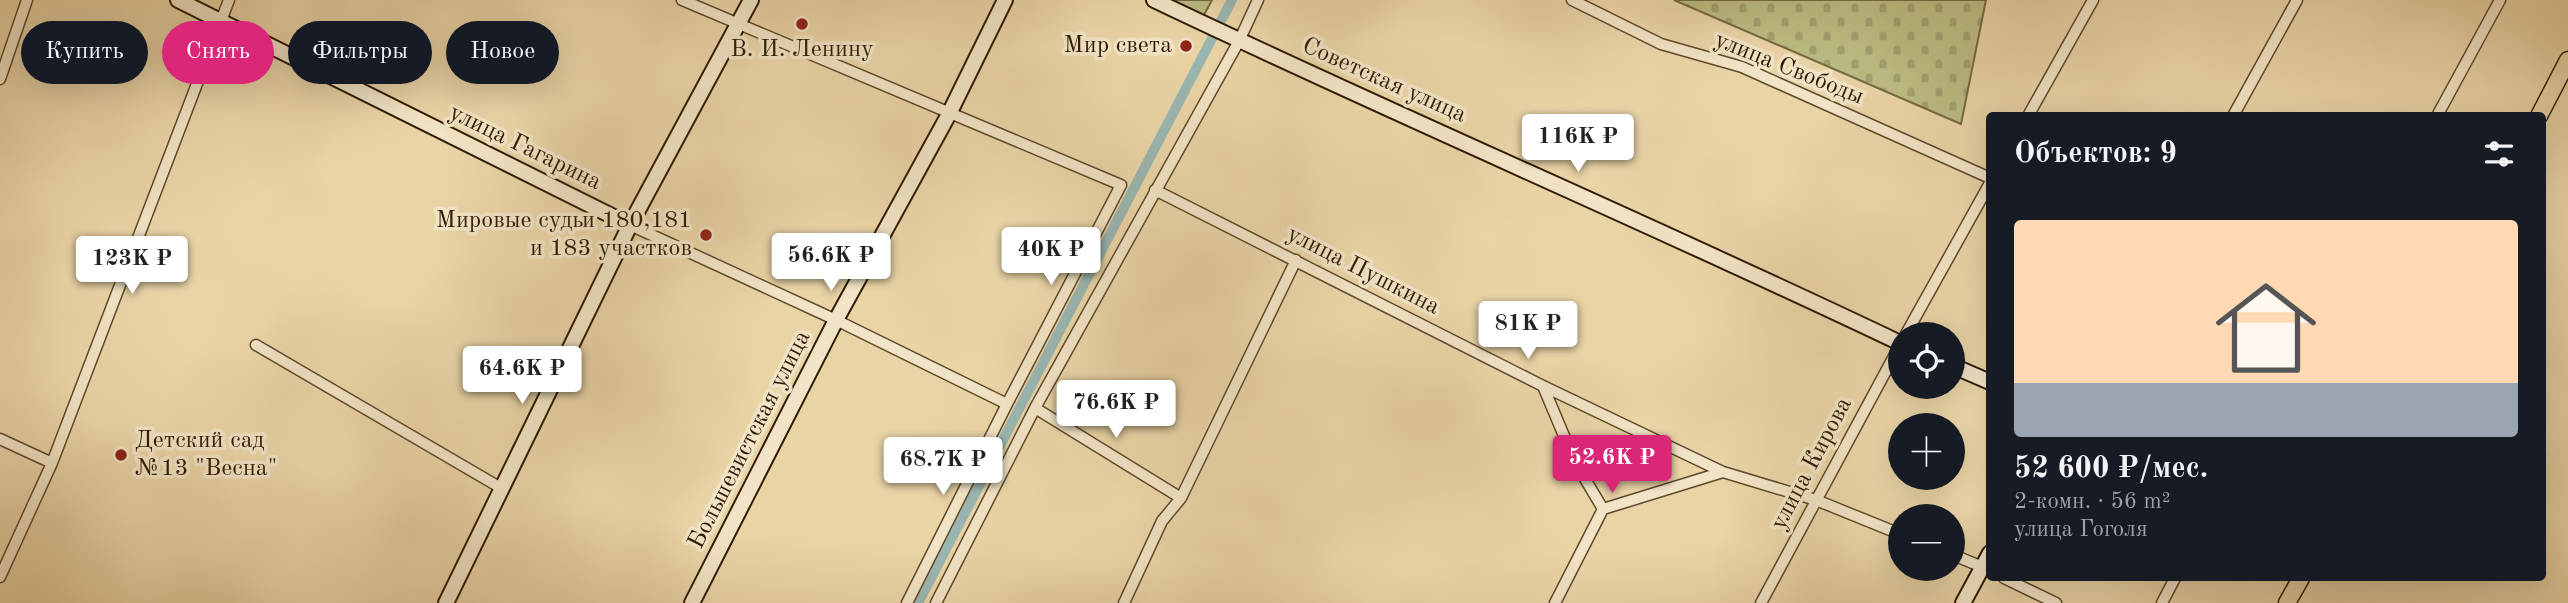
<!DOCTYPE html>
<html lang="ru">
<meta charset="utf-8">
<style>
:root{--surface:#171b24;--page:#242831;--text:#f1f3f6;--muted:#9ea1a6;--accent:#db2777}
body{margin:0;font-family:"Old Standard TT",serif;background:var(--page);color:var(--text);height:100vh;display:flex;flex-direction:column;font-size:26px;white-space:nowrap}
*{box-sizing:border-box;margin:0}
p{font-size:23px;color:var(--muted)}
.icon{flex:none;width:38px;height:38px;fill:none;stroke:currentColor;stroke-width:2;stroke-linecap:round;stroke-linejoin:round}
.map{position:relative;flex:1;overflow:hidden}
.sheet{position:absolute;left:1986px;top:112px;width:560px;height:469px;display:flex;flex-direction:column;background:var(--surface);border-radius:7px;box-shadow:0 7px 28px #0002}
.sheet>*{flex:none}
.hud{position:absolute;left:21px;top:21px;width:665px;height:63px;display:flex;gap:14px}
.fabs{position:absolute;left:1888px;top:322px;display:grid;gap:14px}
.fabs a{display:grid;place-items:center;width:77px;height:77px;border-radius:50%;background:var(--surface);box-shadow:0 7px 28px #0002;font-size:35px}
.price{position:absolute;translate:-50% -60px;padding:0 16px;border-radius:7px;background:#fff;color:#222;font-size:23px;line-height:46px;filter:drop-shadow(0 2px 4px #0008)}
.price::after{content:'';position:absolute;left:50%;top:42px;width:21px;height:16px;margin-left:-10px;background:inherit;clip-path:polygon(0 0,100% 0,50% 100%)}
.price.on{background:var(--accent);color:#fff}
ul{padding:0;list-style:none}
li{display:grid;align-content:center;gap:14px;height:371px;padding:0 28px}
li span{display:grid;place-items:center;height:217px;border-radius:7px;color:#555}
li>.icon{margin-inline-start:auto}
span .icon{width:126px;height:126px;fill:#fffc;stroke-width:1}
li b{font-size:30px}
h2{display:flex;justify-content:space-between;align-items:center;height:84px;padding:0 28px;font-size:30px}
.pill{padding:0 24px;border-radius:32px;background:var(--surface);box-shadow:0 7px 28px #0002;font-size:24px;line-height:63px}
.pill.on{background:var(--accent);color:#fff}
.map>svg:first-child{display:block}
.cemetery{fill:url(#cemetery-stones);stroke:#766b42;stroke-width:2}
.park{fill:#bcbb83;stroke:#766b42;stroke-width:2}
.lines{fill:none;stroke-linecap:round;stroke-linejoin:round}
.canal{stroke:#9ab6b1;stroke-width:10}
.street-casing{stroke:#5f492b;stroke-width:13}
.secondary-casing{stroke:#311b02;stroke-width:18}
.primary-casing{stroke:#311b02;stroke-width:19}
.street{stroke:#f1e3c5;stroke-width:10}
.secondary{stroke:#f1e3c5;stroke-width:14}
.primary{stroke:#e9d4a6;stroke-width:16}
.poi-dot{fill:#8f2418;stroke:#f1e3c5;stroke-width:2.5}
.labels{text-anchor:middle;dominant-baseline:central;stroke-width:7;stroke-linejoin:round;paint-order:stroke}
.poi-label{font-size:24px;fill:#311b02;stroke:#f1e3c5;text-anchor:end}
.street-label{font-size:24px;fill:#311b02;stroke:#f1e3c5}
</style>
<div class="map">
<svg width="2568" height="603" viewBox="0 0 2568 603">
<defs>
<pattern id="cemetery-stones" width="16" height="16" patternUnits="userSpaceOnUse" patternTransform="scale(1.75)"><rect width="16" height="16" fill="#bcbb83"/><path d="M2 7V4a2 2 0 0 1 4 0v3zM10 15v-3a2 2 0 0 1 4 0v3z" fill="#a2a070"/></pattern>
</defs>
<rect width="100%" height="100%" fill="#e9d4a6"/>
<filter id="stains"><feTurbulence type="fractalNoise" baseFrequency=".00286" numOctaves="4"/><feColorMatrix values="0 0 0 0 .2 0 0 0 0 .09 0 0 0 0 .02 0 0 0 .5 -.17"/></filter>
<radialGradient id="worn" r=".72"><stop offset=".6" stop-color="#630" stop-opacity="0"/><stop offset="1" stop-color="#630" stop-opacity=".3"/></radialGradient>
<path class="cemetery" d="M1674,0h312l-25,124z"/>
<path class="park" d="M1171,0h41l-8,15z"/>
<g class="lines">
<path class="canal" d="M918,603l314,-603"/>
<g class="street-casing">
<path id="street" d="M682,0l439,185 -114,219 -100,199
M1572,0l89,44 81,23 248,111
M0,79l27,-79
M2028,116l65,-116
M2233,116l64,-116
M2437,116l63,-116
M1155,190l388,196 180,86 93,28 84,34
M630,225l206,95 171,84
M1906,334l84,-151
M256,345l245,143
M1543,386l32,76 28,47 -48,94
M1035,408l146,90
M0,439l52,24
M1603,509l120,-37
M1953,555l37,15
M0,577l52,-114 177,-463
M2004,578l52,25
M936,603l99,-195 204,-367 19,-41
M1124,603l38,-82 19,-23 115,-238
M1761,603l139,-258
M2162,603l13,-25"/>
</g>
<g class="secondary-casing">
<path id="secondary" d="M178,0l452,225
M1154,0c247,118 499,225 746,343
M1953,366l37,16
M446,603l184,-378 121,-225
M692,603l144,-283 113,-206 56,-114
M1963,603l27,-50"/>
</g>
<g class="primary-casing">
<path id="primary" d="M2539,116l29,-56
M2287,603l14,-25"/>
</g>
<use href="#street" class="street"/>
<use href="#secondary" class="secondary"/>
<use href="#primary" class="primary"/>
</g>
<g class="poi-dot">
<circle cx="802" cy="24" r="7"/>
<circle cx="1186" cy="46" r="7"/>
<circle cx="706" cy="235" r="7"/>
<circle cx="121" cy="455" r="7"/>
</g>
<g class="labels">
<g class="poi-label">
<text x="1172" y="46">Мир света</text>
<text x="802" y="50" text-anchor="middle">В. И. Ленину</text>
<text x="692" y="221">Мировые судьи 180,181<tspan x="692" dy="28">и 183 участков</tspan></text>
<text x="135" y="441" text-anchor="start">Детский сад<tspan x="135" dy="28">№13 "Весна"</tspan></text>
</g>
<g class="street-label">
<text transform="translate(1789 69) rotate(22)">улица Свободы</text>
<text transform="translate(1384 81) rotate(24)">Советская улица</text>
<text transform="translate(525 148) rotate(26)">улица Гагарина</text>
<text transform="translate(1363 271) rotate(27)">улица Пушкина</text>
<text transform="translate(750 440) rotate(-63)">Большевистская улица</text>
<text transform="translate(1812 464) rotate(-62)">улица Кирова</text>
</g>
</g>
<rect width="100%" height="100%" filter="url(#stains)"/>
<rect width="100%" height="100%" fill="url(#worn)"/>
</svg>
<div class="fabs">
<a><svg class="icon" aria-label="locate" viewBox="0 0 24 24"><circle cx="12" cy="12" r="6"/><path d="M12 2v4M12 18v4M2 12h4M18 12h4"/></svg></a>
<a>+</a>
<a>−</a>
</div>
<b class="price" style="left:1578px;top:174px">116K ₽</b>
<b class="price" style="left:1051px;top:287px">40K ₽</b>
<b class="price" style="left:831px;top:293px">56.6K ₽</b>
<b class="price" style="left:132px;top:296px">123K ₽</b>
<b class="price" style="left:1528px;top:361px">81K ₽</b>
<b class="price" style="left:522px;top:406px">64.6K ₽</b>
<b class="price" style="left:1116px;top:440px">76.6K ₽</b>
<b class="price on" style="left:1612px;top:495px">52.6K ₽</b>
<b class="price" style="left:943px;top:497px">68.7K ₽</b>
<div class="hud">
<a class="pill">Купить</a>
<a class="pill on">Снять</a>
<a class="pill">Фильтры</a>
<a class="pill">Новое</a>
</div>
<section class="sheet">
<h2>Объектов: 9<svg class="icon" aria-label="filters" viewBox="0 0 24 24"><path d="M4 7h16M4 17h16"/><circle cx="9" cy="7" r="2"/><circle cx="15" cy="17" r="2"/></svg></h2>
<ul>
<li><span style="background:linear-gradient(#ffd9b3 75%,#9aa5b1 0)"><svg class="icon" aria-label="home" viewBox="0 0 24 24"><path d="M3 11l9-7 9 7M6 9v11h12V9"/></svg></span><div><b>52 600 ₽/мес.</b><p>2-комн. · 56 m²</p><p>улица Гоголя</p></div></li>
</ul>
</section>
</div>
